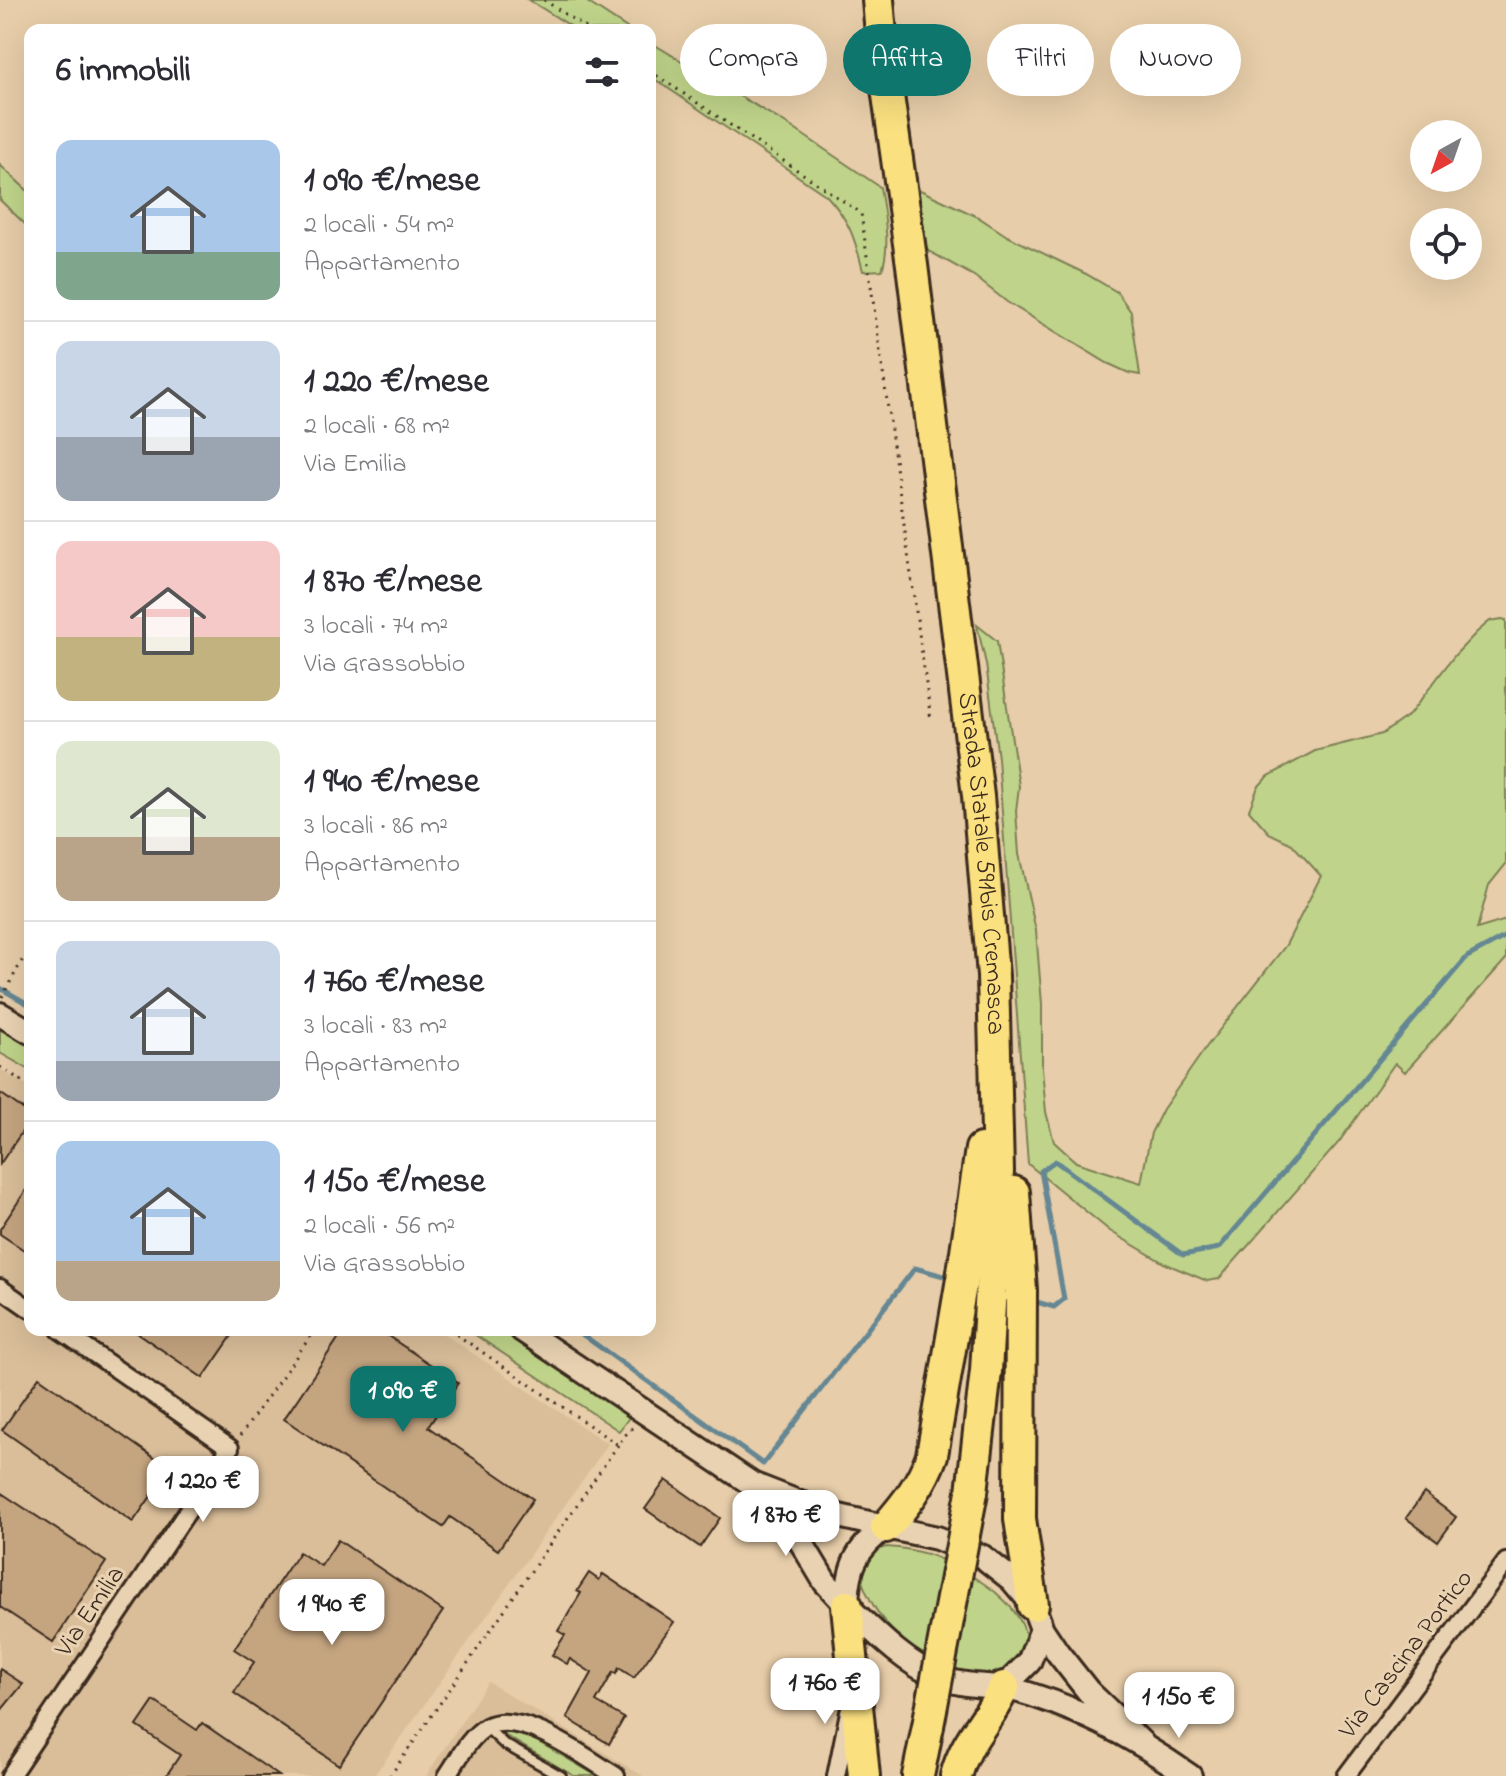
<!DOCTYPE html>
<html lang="it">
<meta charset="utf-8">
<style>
:root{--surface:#fff;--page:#f7f7f7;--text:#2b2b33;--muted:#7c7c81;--line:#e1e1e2;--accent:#0f766e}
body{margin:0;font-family:"Indie Flower",sans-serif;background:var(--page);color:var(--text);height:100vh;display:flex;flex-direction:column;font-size:30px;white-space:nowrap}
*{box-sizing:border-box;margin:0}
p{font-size:26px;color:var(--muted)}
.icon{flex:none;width:44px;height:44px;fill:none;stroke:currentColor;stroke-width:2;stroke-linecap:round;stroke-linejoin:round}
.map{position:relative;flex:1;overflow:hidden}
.side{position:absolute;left:24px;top:24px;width:632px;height:1312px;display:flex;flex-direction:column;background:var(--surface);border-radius:16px;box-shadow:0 8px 32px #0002}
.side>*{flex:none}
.guide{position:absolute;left:680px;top:24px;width:706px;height:72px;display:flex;gap:16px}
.needle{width:52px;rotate:220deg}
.fabs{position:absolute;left:1410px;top:120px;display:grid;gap:16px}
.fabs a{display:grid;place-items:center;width:72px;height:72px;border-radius:50%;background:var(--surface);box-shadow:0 8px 32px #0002;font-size:40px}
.price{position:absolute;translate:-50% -68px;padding:0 18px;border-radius:16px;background:#fff;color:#222;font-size:26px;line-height:52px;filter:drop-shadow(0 2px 4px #0008)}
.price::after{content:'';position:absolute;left:50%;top:48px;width:24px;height:18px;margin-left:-12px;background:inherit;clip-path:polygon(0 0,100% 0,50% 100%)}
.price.current{background:var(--accent);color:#fff}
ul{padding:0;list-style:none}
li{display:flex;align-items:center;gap:24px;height:200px;padding:0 32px}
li+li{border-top:2px solid var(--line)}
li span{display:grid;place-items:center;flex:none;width:224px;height:160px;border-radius:16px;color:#555}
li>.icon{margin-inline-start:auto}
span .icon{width:96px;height:96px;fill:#fffc;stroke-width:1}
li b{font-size:34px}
h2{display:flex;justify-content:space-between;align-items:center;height:96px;padding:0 32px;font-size:34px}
.tag{padding:0 28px;border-radius:36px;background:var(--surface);box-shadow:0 8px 32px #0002;font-size:28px;line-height:72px}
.tag.current{background:var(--accent);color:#fff}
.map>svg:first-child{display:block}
.built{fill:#dabe9a}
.green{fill:#bfd48a;stroke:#7d7f54;stroke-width:2}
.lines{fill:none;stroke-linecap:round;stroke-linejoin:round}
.stream{stroke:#658794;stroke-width:5}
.building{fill:#c5a580;stroke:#3b2a1e;stroke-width:2}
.lane-casing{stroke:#3b2a1e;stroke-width:14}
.street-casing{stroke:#3b2a1e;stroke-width:22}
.secondary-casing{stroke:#3b2a1e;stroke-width:28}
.highway-casing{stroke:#3b2a1e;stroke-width:36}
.path{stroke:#3b2a1e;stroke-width:3;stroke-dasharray:2 6;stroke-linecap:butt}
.lane{stroke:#e9d2b2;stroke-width:8}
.street{stroke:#e9d2b2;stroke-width:16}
.secondary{stroke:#e9d2b2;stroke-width:22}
.highway{stroke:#fbe080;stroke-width:30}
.highway-bridge-casing{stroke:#3b2a1e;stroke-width:36;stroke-linecap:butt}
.highway-bridge{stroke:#fbe080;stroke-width:30}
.labels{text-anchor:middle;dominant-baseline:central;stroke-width:6;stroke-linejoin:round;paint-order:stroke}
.street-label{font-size:26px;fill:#3b2a1e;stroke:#e9d2b2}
</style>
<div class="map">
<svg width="1506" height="1776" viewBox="0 0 1506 1776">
<rect width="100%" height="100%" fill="#e7cda9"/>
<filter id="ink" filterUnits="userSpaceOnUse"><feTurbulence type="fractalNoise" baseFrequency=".0125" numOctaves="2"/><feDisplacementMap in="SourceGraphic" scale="16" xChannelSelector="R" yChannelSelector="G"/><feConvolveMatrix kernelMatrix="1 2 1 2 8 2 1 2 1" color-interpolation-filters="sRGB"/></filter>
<g filter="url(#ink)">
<path class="built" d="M0,1069l30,18v243h408l170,114 -234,332h-374z
M488,1682l155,94h-217z"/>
<path class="green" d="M529,0h55l46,30h-53z
M650,42l143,86 87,59c4,25 11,58 2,83l-19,1c-8,-32 -13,-50 -36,-75l-177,-120z
M0,165l30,28v36l-30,-29z
M918,189l60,28 29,19 79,38 31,18 14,20 9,63 -11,-2 -22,-10 -100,-61 -33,-26 -47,-26z
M1502,619l4,1v244l-17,21 -12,44 29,-9v39l-101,113 -10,-9 -56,79 -120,137 -12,2 -43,-18 -54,-32 -82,-67 -30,-406 -12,-94 -9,-39 20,16 22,145 -3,25 3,43 17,77 6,73v64l4,44 8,30 22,20 65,21 10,-50 12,-24 44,-63 79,-101 35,-69 -29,-32 -23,-11 -20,-23 9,-23 9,-10 48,-26 67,-17 27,-19 46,-60 22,-23 13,-11z
M0,1021l30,17v32l-30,-17z
M468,1330h45l120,82 -14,19z
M887,1547c40,2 62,15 96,36 31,20 67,63 22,90 -29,17 -86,-16 -106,-36 -18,-16 -32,-39 -39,-62 4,-15 11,-25 27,-28z
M509,1731l21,6 67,39h-23l-73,-43z"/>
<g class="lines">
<path class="stream" d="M0,988l30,17
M1033,1301l21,6 10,-8 -23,-128 14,-10 128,94 36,-7 248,-291 39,-21
M576,1330l187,134 152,-196 36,10"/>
</g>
<path class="building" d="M0,1093l30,21v6l-30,44z
M30,1184v70l-30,-20v-5z
M133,1330h103l-33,48z
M344,1330h35l79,53 -30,44 105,72 -35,51 -48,-33 -7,10 -159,-108z
M39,1377l131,92 -37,53 -131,-92z
M666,1480l54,38 -20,29 -55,-38z
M0,1492l106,70 -53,80 -53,-35z
M1424,1493l32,24 -18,25 -32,-24z
M338,1540l105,71 -104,154 -105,-72 20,-31 -20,-13 65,-97 22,14z
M589,1573l10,7 4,-6 71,48 -40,56 -15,-10 -3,6 -3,-2 -17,30 28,16 -15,26 -42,-26 25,-45 -22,-14 -3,5 -15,-9 13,-20 -7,-4 23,-38 -4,-2z
M0,1669l23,15 -23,28z
M154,1701l43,29 5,-7 77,53h-113l14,-21 -43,-29z"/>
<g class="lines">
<g class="lane-casing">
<path id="lane" d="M486,1727l18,17 57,32"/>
</g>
<g class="street-casing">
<path id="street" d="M0,1288l30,21
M10,1776l220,-328 -170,-118
M447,1776c11,-16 22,-39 39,-49 35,-19 100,31 130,49
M836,1776l13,-64
M1346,1776l160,-214"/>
</g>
<g class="secondary-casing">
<path id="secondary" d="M0,1014l30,18
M522,1330l230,154 74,29 60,14
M759,1490l29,30 37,62 22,24
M1042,1629l-13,33 -25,25c-22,-1 -47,-2 -68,-11 -34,-15 -63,-46 -89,-70 1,-38 8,-57 39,-79l51,11 46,19 29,23 21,25 9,24 16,24 30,38 54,52
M1004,1687c69,17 128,49 186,89"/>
</g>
<g class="highway-casing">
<g id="highway">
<path id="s1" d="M878,0l6,67 28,198 66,531 15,180 5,195 -12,200 -14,121"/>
<path d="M1014,1192l7,98 -1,229 13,86"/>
<path d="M886,1527c20,-23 36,-43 46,-72l30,-176 19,-130"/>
<path d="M847,1606l17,170"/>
<path d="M918,1776l10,-50"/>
<path d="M956,1776c10,-38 33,-55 48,-89"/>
</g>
</g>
<path class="path" d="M544,0l45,30
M650,71l211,142 70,507
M2,997l21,-38
M0,1067l30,19
M450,1330l168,115 12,-16 5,-1
M240,1436l75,-106
M390,1776l228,-331"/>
<use href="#lane" class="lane"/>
<use href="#street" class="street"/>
<use href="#secondary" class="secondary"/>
<use href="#highway" class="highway"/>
<g class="highway-bridge-casing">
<path id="highway-bridge" d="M928,1726l44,-234"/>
</g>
<use href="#highway-bridge" class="highway-bridge"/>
</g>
</g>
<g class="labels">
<g class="street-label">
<text stroke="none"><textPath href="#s1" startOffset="870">Strada Statale 591bis Cremasca</textPath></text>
<text transform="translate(91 1612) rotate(-56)">Via Emilia</text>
<text transform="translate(1407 1655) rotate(-53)">Via Cascina Portico</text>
</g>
</g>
</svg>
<div class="fabs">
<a><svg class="needle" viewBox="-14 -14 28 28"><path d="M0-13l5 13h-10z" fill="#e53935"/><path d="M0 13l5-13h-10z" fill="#7c7c81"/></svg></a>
<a><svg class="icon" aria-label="locate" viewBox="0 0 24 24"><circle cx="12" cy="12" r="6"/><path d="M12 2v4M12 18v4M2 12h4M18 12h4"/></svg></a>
</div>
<b class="price current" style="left:403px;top:1434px">1 090 €</b>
<b class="price" style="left:203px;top:1524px">1 220 €</b>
<b class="price" style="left:786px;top:1558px">1 870 €</b>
<b class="price" style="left:332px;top:1647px">1 940 €</b>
<b class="price" style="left:825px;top:1726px">1 760 €</b>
<b class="price" style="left:1179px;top:1740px">1 150 €</b>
<div class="guide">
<a class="tag">Compra</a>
<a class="tag current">Affitta</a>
<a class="tag">Filtri</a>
<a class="tag">Nuovo</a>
</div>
<section class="side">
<h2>6 immobili<svg class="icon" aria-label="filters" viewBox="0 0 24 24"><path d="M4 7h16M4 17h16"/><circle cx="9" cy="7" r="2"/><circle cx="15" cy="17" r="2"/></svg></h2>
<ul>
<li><span style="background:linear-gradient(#a9c7e8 70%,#7fa58c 0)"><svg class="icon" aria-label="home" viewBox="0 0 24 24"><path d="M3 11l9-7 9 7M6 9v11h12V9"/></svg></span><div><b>1 090 €/mese</b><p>2 locali · 54 m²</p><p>Appartamento</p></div></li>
<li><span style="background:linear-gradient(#c9d6e8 60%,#9aa5b1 0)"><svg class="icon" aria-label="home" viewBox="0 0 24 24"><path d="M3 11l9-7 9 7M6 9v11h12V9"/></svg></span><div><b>1 220 €/mese</b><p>2 locali · 68 m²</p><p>Via Emilia</p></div></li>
<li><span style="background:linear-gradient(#f6c9c9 60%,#c2b280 0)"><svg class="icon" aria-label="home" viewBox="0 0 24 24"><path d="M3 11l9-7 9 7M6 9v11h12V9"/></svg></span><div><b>1 870 €/mese</b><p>3 locali · 74 m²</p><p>Via Grassobbio</p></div></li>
<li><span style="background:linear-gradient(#dfe7d0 60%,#b9a48a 0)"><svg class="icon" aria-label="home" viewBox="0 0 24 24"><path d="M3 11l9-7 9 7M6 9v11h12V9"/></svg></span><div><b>1 940 €/mese</b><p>3 locali · 86 m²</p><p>Appartamento</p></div></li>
<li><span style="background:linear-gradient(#c9d6e8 75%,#9aa5b1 0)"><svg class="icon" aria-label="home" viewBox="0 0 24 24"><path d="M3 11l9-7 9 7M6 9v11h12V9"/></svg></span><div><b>1 760 €/mese</b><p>3 locali · 83 m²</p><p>Appartamento</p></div></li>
<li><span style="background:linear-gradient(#a9c7e8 75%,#b9a48a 0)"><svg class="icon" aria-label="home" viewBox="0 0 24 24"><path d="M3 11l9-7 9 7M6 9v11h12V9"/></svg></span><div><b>1 150 €/mese</b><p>2 locali · 56 m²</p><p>Via Grassobbio</p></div></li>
</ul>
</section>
</div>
